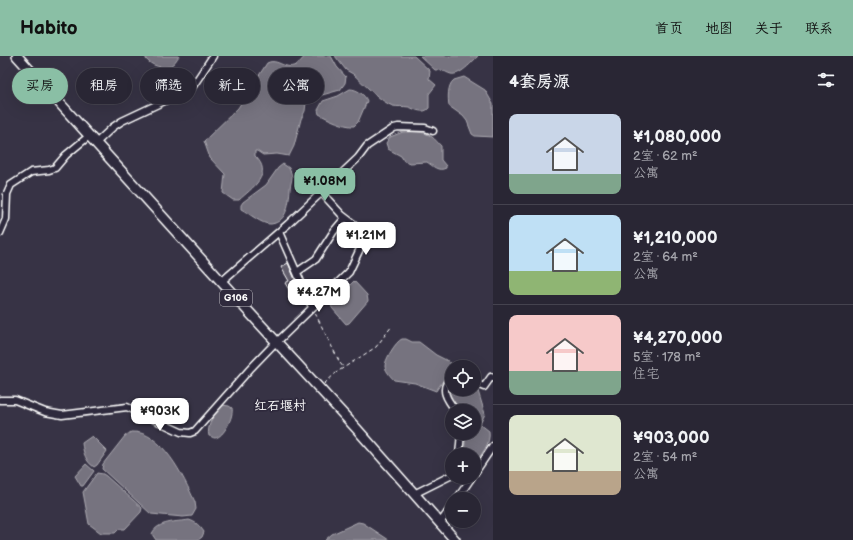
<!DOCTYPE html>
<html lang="zh">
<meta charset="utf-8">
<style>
:root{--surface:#292634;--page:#353240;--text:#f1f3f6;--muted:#a5a5ac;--line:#45434f;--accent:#8abfa5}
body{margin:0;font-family:"Balsamiq Sans","LXGW WenKai TC",sans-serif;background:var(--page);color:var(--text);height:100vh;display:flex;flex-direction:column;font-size:15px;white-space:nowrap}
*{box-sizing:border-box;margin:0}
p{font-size:13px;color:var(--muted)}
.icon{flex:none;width:22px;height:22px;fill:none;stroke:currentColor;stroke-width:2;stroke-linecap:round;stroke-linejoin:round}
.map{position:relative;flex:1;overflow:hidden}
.drawer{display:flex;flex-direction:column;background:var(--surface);width:360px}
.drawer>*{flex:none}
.hud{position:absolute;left:12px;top:12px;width:380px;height:36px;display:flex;gap:8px}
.tools{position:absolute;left:445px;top:304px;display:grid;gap:8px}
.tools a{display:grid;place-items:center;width:36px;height:36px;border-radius:50%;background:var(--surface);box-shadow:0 4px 16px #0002,0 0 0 1px var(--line);font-size:20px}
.price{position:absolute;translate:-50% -34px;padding:0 9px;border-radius:8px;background:#fff;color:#222;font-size:13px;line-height:26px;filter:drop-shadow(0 1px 2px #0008)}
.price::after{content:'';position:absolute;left:50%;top:24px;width:12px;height:9px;margin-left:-6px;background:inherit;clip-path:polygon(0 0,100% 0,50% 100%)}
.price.on{background:var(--accent);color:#111}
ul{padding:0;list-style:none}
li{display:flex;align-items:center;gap:12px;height:100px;padding:0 16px}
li+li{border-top:1px solid var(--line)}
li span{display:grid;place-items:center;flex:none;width:112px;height:80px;border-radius:8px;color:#555}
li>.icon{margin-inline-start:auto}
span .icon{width:48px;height:48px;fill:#fffc;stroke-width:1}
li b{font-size:17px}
h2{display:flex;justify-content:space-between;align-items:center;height:48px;padding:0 16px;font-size:17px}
.tag{padding:0 14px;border-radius:18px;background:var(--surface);box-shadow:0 4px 16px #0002,0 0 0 1px var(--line);font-size:14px;line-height:36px}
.tag.on{background:var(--accent);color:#111}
header{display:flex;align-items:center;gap:24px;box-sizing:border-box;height:56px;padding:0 20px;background:var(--accent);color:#111}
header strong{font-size:19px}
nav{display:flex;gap:22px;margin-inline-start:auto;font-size:14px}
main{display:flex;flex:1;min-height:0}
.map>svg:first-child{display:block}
.water{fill:#76737f;stroke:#adabb2}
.building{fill:#635f6d;stroke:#fff}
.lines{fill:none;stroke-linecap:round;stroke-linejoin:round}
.minor-casing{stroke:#fff;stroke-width:9}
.highway-casing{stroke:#fff;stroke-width:12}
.path{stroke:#fff;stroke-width:1;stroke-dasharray:4 3;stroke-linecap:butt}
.minor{stroke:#2f2a3d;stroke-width:6}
.highway{stroke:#2f2a3d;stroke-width:9}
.labels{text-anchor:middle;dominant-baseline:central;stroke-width:3.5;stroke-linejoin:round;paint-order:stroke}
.shield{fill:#2f2a3d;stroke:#c1bfc5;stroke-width:1}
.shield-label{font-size:10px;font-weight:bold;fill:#fff}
.quarter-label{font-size:13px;fill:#fff;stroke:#2f2a3d}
</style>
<header>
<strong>Habito</strong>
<nav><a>首页</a><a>地图</a><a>关于</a><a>联系</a></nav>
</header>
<main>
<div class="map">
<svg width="493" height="484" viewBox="0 0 493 484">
<rect width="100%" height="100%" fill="#373345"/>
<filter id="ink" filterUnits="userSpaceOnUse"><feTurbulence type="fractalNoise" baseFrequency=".025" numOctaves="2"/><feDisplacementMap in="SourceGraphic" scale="8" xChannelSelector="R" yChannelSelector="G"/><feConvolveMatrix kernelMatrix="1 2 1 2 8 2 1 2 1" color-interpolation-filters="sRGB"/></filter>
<g filter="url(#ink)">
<path class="water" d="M146,0h33c-2,3 -5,8 -9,10 -6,4 -20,-1 -24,-7z
M305,0h26l6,11 9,10 -1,6 -5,7 -25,7 -9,6 -1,8 -4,8 -7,27 -5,10 -12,-2 -14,1 -6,-4h-2v5c19,18 -3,32 -16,44h-6l-10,-7 2,-19 -15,-16 -6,-17 34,-33 29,-45c14,-7 21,16 38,-7z
M335,0h79l16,15 -1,8 7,6 -7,9v14c-5,6 -13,2 -20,-1 -6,-1 -11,0 -16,-1 -11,-3 -31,-24 -40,-32l-7,-4z
M420,0h58c-6,6 -18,20 -27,18 -7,-2 -7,-5 -16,-4z
M464,21l21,13 8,14v33l-18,-1 -3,-2 -5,-13 -4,-5 -14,-10c-1,-7 -2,-21 5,-26 3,-1 7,-2 10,-3z
M350,33c7,0 15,6 17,12l-9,21 -4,4c-9,1 -26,-7 -35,-12l-1,-4 5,-9 15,-5z
M403,76c9,0 20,-2 29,5 3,2 6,6 9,9v14l5,6v2c-8,4 -13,-2 -19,-6l-17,1 -6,-2 -3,-5 -13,-7 -2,-6 4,-6z
M283,108l6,4c1,3 3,6 3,9 0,4 -2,8 -2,12 -1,12 -2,33 -19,35 -9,1 -22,-11 -30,-15v-4l2,-3 23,-17 12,-17z
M354,225l13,14 1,6 -19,22 -3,1 -14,-16 -1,-4z
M402,283h4l6,3h7l17,13 12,6 5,5 -17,25 -21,-8 -21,-3c-3,-3 -8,-9 -9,-13 -1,-6 11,-26 17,-28z
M452,326v7h22v-3l4,5 7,23 -5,10 9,7c2,14 -8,23 -15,34v-10h-10l2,-22h8v-22h-14c-6,-8 -16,-19 -8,-29z
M222,349l7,1 3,2c2,8 -8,29 -17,30 -2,0 -4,-2 -6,-2 -3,-8 6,-27 13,-31z
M131,376c31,-2 53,46 64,70l1,7 -4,7 -9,1 -32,-3 -49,-45 1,-5 22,-28z
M92,380l15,15 -10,14 -3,2c-8,-5 -11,-15 -12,-24z
M86,408l8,7 -11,15h-2l-6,-10z
M97,417l6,1 3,2 36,32 -1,4 -16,17h-6l-4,4h-14l-12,-9 -6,-32z
M189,464c7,2 11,6 15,12l-2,5 -4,3h-42l-4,-6c5,-13 25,-12 37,-14z
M358,466l5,1 26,17h-64l7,-6z"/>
<path class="building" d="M288,207l15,35 -7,3 -11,-18 4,-2 -8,-14z"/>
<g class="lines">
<g class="minor-casing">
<path id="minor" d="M96,87l17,-16 9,-6 66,-31 5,-4 20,-30
M279,176l33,75
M0,177l6,-14 1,-25 4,-9 20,-13 18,-2 6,-2 11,-13 23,-19
M297,216l19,-13 18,-28 11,-13
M221,226l67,-58 70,-66 9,-12 27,-18 4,-1 27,1 8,3
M277,286l72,-70 18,-38 -25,-19 -21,-23
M452,322c-14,10 -4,23 4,33
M474,327l10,4 7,-10 2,1
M0,344h15l30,12 17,3 65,-8 54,25 9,1 5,-2 55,-62 26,-27
M459,399l2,-22
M474,418l19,-28
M414,438l38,-19
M457,443l15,-22
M440,467l12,-17"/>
</g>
<g class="highway-casing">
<path id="highway" d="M17,0l231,255 108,117 99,112"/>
</g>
<path class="path" d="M315,257l25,50 4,5
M324,328l13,-12 39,-25 16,-21"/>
<use href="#minor" class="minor"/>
<use href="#highway" class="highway"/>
</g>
</g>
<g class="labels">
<rect class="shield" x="220" y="234" width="32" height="16" rx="3"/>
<g class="shield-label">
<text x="236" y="242">G106</text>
</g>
<g class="quarter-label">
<text x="280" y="350">红石堰村</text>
</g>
</g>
</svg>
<div class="tools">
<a><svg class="icon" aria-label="locate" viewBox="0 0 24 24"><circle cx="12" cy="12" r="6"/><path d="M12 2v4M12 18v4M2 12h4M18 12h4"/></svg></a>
<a><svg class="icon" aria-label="layers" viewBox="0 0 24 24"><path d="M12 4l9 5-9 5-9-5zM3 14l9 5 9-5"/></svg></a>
<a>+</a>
<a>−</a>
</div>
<b class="price on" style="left:325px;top:146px">¥1.08M</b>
<b class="price" style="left:366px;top:200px">¥1.21M</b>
<b class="price" style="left:319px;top:257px">¥4.27M</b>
<b class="price" style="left:160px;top:376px">¥903K</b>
<div class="hud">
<a class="tag on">买房</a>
<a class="tag">租房</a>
<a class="tag">筛选</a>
<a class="tag">新上</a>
<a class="tag">公寓</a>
</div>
</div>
<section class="drawer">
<h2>4套房源<svg class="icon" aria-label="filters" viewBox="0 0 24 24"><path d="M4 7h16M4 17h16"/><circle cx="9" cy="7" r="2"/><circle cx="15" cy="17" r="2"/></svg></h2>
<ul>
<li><span style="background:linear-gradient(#c9d6e8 75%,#7fa58c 0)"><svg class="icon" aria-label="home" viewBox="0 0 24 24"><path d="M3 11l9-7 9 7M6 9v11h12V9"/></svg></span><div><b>¥1,080,000</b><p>2室 · 62 m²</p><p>公寓</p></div></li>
<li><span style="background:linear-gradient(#bfe0f5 70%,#8fb573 0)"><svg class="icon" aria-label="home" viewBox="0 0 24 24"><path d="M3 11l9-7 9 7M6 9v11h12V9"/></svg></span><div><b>¥1,210,000</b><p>2室 · 64 m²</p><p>公寓</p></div></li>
<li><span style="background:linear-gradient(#f6c9c9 70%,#7fa58c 0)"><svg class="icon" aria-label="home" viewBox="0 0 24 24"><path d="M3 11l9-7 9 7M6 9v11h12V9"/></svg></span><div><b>¥4,270,000</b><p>5室 · 178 m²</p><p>住宅</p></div></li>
<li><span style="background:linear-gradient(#dfe7d0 70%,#b9a48a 0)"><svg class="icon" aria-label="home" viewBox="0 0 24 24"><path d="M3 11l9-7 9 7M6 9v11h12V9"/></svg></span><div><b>¥903,000</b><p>2室 · 54 m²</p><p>公寓</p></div></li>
</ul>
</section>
</main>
